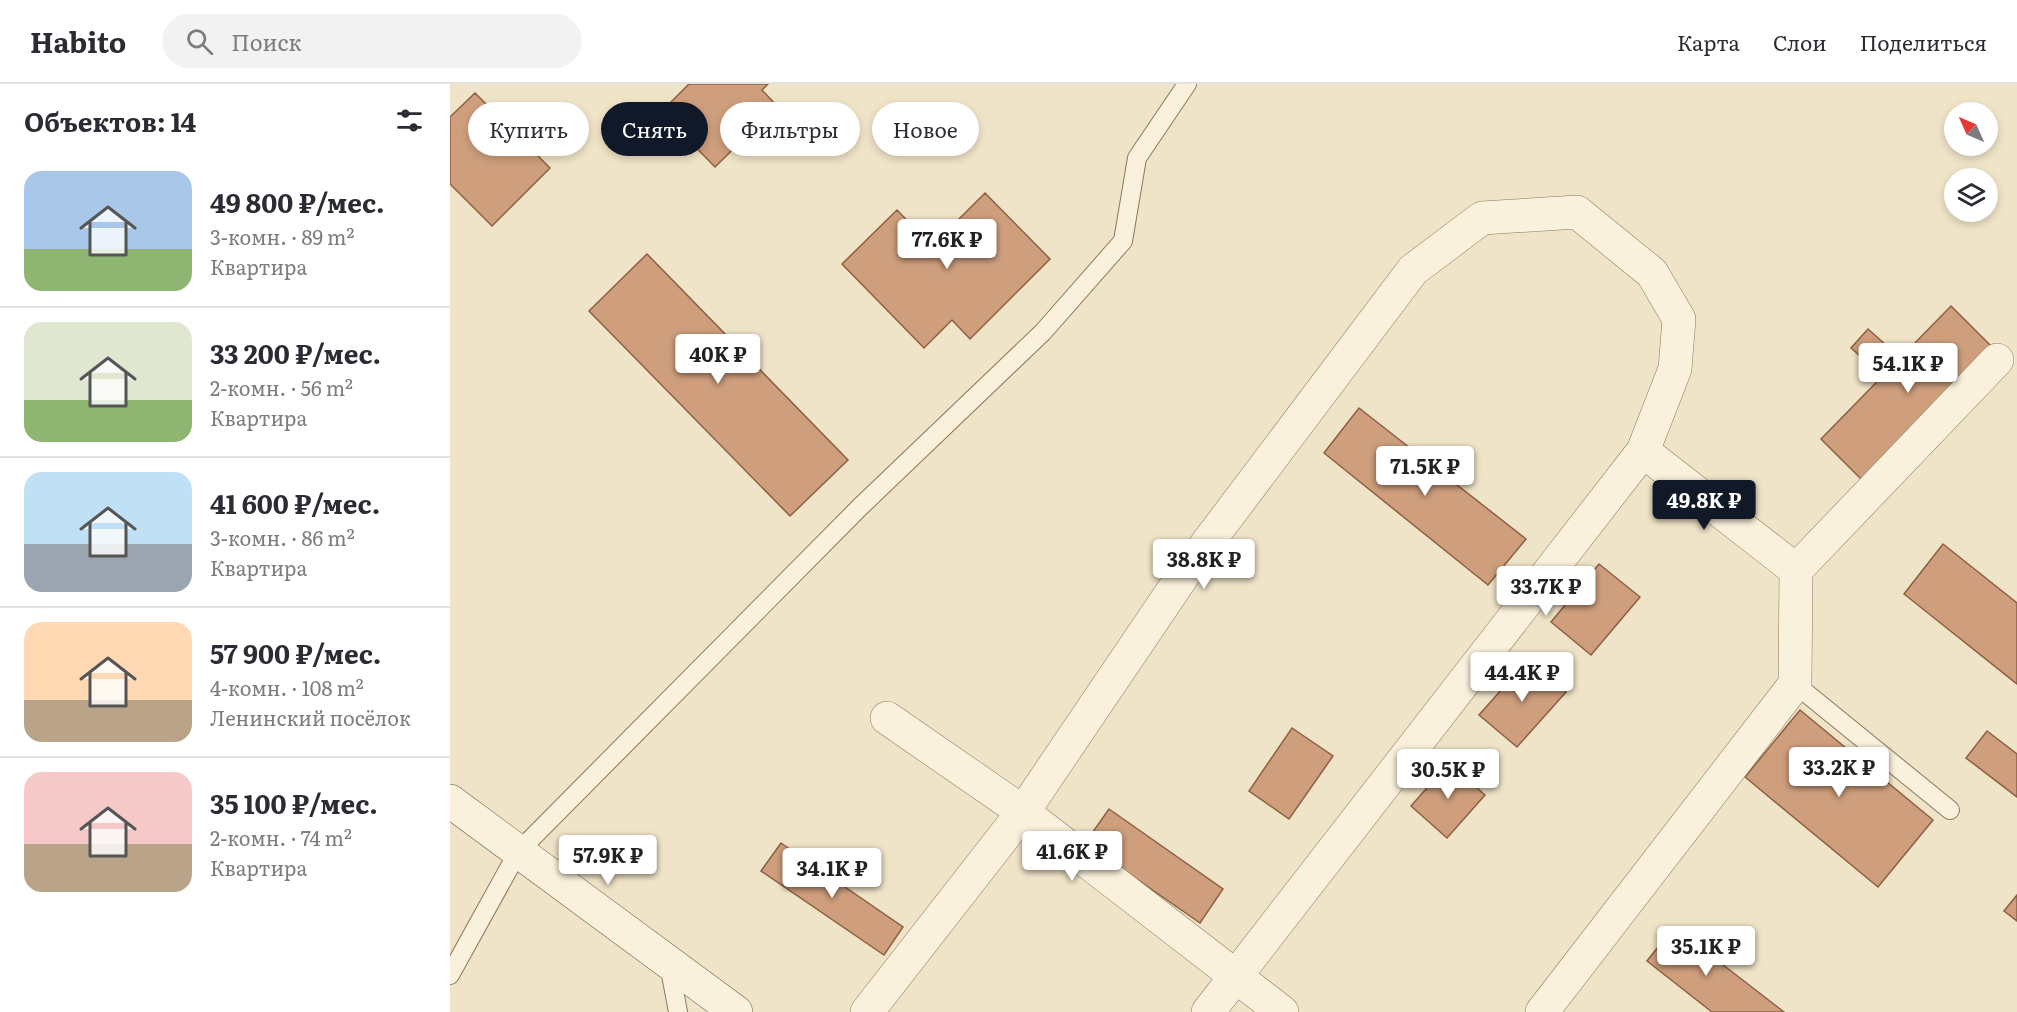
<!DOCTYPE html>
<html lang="ru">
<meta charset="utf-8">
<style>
:root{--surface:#fff;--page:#f2f2f3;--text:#2b2b33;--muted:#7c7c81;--line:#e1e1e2;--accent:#111827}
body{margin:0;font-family:Literata,serif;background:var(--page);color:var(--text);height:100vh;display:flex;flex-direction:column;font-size:22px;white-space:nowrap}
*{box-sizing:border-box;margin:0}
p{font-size:20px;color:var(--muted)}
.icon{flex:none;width:33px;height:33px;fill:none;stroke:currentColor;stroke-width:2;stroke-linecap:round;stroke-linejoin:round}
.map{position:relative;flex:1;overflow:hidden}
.sheet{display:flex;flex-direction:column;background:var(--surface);width:450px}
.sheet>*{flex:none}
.banner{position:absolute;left:18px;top:18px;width:570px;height:54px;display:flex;gap:12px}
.needle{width:39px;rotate:315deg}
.buttons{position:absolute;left:1494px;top:18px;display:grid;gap:12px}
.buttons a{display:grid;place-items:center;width:54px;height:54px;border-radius:50%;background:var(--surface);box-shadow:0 3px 9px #0003;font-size:30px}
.price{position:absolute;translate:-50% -51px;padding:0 14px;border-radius:6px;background:#fff;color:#222;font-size:20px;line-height:39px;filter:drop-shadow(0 2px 3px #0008)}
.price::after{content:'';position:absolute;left:50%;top:36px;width:18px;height:14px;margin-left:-9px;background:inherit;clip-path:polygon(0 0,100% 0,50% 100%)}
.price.selected{background:var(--accent);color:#fff}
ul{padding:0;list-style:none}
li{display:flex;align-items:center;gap:18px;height:150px;padding:0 24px}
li+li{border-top:2px solid var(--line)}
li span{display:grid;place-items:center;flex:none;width:168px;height:120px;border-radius:18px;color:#555}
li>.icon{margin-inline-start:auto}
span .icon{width:72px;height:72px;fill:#fffc;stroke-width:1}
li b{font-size:26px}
h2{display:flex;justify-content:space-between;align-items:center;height:72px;padding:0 24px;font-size:26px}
.chip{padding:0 21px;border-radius:27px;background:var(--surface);box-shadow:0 3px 9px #0003;font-size:21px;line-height:54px}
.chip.selected{background:var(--accent);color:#fff}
header{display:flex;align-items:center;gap:36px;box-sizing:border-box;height:84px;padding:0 30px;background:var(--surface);border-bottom:2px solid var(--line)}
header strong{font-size:28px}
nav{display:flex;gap:33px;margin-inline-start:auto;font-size:21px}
.search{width:420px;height:54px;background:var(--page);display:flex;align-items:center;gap:15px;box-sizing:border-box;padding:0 21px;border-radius:33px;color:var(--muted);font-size:22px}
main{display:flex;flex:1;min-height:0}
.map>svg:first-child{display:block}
.building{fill:#cf9f7d;stroke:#8d5f41;stroke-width:1.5}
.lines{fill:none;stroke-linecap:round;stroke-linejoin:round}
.lane-casing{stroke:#8d765c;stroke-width:20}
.street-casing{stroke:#8d765c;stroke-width:34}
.secondary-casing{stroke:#6f573f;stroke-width:34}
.lane{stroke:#faf1dc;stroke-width:18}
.street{stroke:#faf1dc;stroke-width:33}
.secondary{stroke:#faf1dc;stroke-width:33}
</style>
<header>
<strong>Habito</strong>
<div class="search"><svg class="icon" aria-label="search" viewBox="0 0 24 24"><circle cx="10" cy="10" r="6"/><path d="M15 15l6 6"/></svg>Поиск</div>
<nav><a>Карта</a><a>Слои</a><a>Поделиться</a></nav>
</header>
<main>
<section class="sheet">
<h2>Объектов: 14<svg class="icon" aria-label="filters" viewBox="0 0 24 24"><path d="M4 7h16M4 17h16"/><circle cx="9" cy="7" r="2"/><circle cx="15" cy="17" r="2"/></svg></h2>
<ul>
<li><span style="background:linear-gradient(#a9c7e8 65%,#8fb573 0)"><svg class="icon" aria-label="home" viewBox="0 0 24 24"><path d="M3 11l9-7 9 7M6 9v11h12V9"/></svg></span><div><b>49 800 ₽/мес.</b><p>3-комн. · 89 m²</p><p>Квартира</p></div></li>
<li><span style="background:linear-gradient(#dfe7d0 65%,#8fb573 0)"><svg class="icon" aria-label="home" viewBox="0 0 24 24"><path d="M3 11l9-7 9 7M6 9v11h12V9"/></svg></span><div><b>33 200 ₽/мес.</b><p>2-комн. · 56 m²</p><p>Квартира</p></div></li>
<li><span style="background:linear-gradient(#bfe0f5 60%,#9aa5b1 0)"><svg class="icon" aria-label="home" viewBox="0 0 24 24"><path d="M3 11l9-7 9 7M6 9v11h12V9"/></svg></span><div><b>41 600 ₽/мес.</b><p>3-комн. · 86 m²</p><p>Квартира</p></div></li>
<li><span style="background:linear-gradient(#ffd9b3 65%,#b9a48a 0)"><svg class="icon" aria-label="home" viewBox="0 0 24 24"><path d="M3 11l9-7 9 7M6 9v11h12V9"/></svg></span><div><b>57 900 ₽/мес.</b><p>4-комн. · 108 m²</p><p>Ленинский посёлок</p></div></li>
<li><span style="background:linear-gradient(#f6c9c9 60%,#b9a48a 0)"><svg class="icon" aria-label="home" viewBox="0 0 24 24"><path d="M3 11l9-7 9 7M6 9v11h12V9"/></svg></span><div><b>35 100 ₽/мес.</b><p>2-комн. · 74 m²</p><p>Квартира</p></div></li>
</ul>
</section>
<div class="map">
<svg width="1567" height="928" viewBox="0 0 1567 928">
<rect width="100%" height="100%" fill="#f0e4c8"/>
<path class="building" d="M239,0h79l-6,6 15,16 -62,61 -54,-55z
M25,9l75,75 -58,58 -42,-42v-67z
M535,109l65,66 -80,80 -18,-19 -28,28 -82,-84 55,-54 35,36z
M197,170l201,206 -58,56 -201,-205z
M1501,222l44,44 -130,133 -44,-44z
M1418,245l18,16 -17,19 -18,-16z
M909,324l167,131 -38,46 -164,-132z
M1493,460l74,59v81l-113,-90z
M1149,480l41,33 -49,58 -40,-33z
M1078,576l38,32 -49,55 -38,-32z
M1350,626l133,110 -55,67 -133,-110z
M842,644l41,28 -44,63 -40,-28z
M1537,647l30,23v43l-51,-39z
M999,679l36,32 -38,43 -36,-32z
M659,725l114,80 -23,34 -115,-80z
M331,759l122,84 -19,28 -123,-84z
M1567,811v26l-13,-10z
M1224,843l110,85h-72l-65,-51z"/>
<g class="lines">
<g class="lane-casing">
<path id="lane" d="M1345,600l155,126
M219,880l9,48
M0,891l68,-123 342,-345 183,-175 80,-91 14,-83 50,-74"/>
</g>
<g class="street-casing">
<path id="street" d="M1193,367l153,119
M437,634l136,94 259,200
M417,928l156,-200 161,-238 229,-304 69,-52 95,-6 75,61 27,46 -4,50 -32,82 -435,561
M1092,928l253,-328 1,-114 201,-210"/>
</g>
<g class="secondary-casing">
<path id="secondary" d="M0,717l286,211"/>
</g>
<use href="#lane" class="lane"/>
<use href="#street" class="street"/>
<use href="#secondary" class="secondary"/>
</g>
</svg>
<div class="buttons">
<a><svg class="needle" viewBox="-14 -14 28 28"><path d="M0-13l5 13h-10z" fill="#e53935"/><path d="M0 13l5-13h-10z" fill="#7c7c81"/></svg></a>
<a><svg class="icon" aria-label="layers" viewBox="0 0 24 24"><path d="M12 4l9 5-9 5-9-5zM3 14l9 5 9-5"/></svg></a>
</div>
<b class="price" style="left:497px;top:186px">77.6K ₽</b>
<b class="price" style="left:268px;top:301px">40K ₽</b>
<b class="price" style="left:1458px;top:310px">54.1K ₽</b>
<b class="price" style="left:975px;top:413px">71.5K ₽</b>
<b class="price selected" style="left:1254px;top:447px">49.8K ₽</b>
<b class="price" style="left:754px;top:506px">38.8K ₽</b>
<b class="price" style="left:1096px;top:533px">33.7K ₽</b>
<b class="price" style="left:1072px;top:619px">44.4K ₽</b>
<b class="price" style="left:1389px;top:714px">33.2K ₽</b>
<b class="price" style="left:998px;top:716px">30.5K ₽</b>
<b class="price" style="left:622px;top:798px">41.6K ₽</b>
<b class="price" style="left:158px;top:802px">57.9K ₽</b>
<b class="price" style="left:382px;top:815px">34.1K ₽</b>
<b class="price" style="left:1256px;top:893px">35.1K ₽</b>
<div class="banner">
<a class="chip">Купить</a>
<a class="chip selected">Снять</a>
<a class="chip">Фильтры</a>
<a class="chip">Новое</a>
</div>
</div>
</main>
